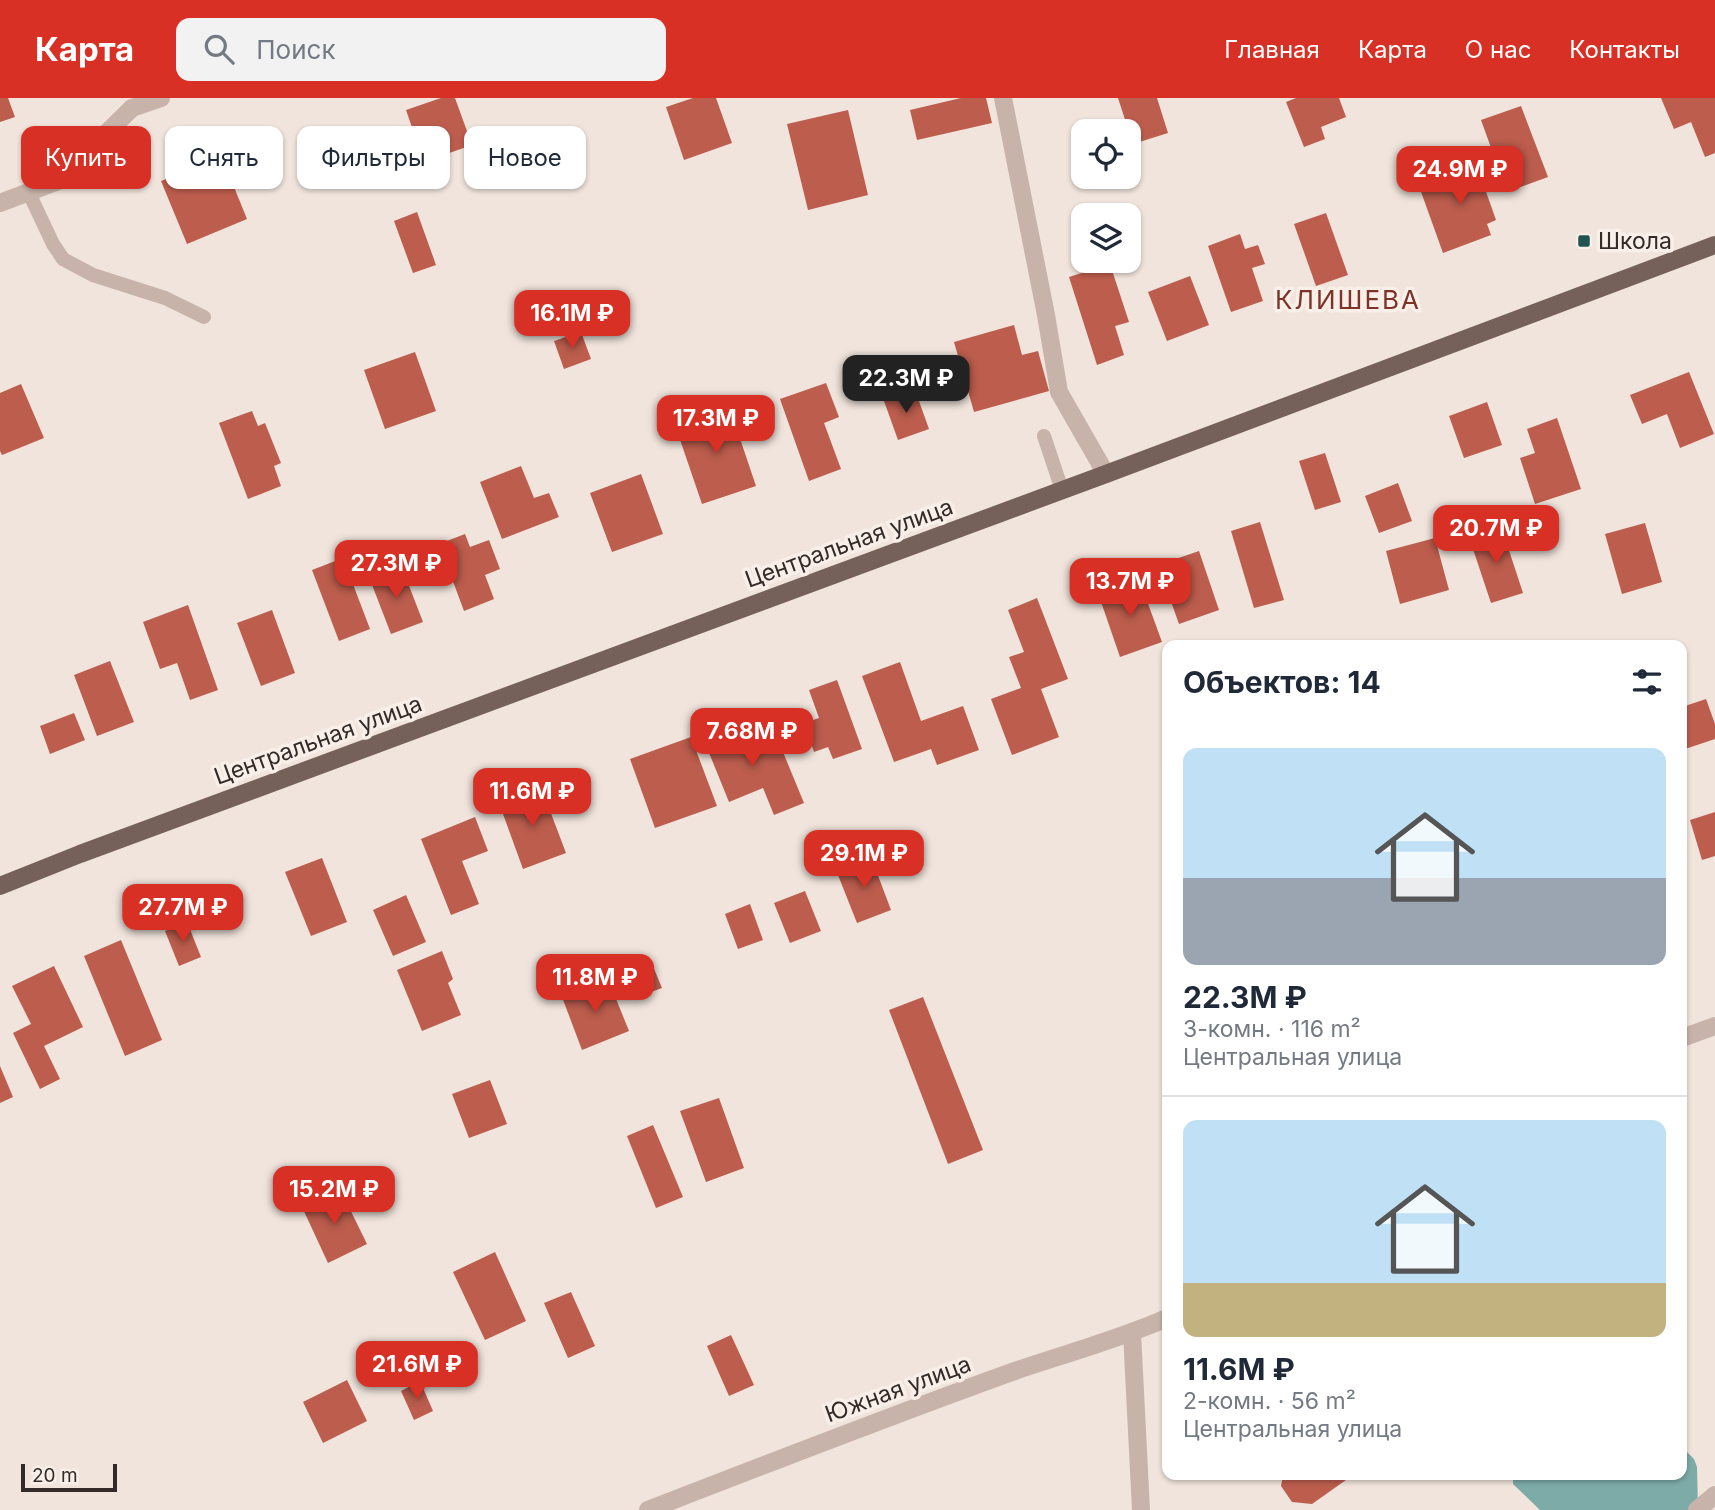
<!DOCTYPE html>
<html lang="ru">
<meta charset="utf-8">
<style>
:root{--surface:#fff;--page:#f2f2f3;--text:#1f2937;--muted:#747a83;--line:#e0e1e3;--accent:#d93025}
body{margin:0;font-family:Inter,sans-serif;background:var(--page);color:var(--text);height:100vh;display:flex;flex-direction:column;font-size:26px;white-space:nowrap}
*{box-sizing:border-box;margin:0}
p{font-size:23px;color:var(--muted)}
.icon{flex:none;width:38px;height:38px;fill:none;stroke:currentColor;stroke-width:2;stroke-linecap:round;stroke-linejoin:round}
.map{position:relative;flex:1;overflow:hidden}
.details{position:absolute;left:1162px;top:542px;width:525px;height:840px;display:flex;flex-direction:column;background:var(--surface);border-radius:14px;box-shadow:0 2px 5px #0004}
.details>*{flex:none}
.banner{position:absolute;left:21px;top:28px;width:665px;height:63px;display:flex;gap:14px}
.tools{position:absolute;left:1071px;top:21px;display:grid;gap:14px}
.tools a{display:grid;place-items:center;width:70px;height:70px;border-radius:14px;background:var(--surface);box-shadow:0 2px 5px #0004;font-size:35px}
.scale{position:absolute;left:21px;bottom:18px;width:96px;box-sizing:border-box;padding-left:7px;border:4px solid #342b28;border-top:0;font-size:19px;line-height:24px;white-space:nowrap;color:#342b28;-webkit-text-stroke:5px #f8efe8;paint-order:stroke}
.price{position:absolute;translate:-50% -60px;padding:0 16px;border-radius:14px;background:var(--accent);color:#fff;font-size:23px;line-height:46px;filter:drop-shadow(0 2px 4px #0008)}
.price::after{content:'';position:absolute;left:50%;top:42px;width:21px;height:16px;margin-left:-10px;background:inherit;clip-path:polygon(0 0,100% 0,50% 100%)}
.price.current{background:#222;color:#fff}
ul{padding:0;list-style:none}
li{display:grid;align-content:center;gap:14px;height:371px;padding:0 21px}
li+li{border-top:2px solid var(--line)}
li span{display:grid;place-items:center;height:217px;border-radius:14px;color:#555}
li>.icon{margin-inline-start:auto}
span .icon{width:126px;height:126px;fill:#fffc;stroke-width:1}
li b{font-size:30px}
h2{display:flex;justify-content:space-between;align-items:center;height:84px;padding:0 21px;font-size:30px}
.tag{padding:0 24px;border-radius:14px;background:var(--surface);box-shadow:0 2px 5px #0004;font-size:24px;line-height:63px}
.tag.current{background:var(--accent);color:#fff}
header{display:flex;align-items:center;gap:42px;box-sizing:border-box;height:98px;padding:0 35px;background:var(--accent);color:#fff}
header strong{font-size:33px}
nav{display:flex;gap:38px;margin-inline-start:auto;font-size:24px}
.search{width:490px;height:63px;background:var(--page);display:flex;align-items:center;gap:18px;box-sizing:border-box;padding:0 24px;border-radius:14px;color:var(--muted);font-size:26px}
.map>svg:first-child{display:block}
.water{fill:#7daba8}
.building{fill:#bc5d4d}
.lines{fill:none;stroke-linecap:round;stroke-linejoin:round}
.service{stroke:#c7b3a9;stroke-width:14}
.minor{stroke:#c7b3a9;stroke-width:18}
.primary{stroke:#75615a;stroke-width:18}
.poi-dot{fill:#215351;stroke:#f8efe8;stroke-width:2.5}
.labels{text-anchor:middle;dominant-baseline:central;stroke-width:7;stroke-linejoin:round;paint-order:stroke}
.poi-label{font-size:23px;fill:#342b28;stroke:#f8efe8;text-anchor:start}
.street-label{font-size:23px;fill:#342b28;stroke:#f8efe8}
.quarter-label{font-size:26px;letter-spacing:2px;fill:#7d3328;stroke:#f8efe8}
</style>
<header>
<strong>Карта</strong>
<div class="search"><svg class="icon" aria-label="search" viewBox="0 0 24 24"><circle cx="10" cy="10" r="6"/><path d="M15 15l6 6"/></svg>Поиск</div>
<nav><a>Главная</a><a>Карта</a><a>О нас</a><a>Контакты</a></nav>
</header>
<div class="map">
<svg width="1715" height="1412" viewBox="0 0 1715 1412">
<rect width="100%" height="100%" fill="#f0e4dc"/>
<path class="water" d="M1682,1349l12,12 3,8 1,43h-158l-27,-26v-5l2,-4h167z"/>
<path class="building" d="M0,0h8l7,19 -15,5z
M441,0h14l17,47 -48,17 -18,-52z
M693,0h23l16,45 -48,17 -18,-53z
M961,0h25l6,25 -75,17 -7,-30z
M1118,0h39l11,35 -35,11z
M1296,0h43l7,19 -25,10 4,12 -21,8 -18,-45z
M1661,0h54v55l-10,4 -14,-35 -17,7z
M1521,8l27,71 -41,15 -26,-72z
M848,12l20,85 -60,15 -21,-86z
M1472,54l24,68 -9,4 4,11 -48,18 -23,-64 39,-13 -6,-17z
M221,57l7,15 5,-2 6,3 2,7 -1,7 -6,2 13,32 -60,25 -26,-63 17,-7 -5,-11 18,-7 3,10z
M417,114l19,53 -23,8 -19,-52z
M1326,115l22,62 -32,11 -22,-62z
M1240,136l5,15 13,-4 7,19 -13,4 11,33 -32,11 -23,-66z
M1110,166l19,58 -14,4 9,29 -27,10 -28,-88z
M1190,178l19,49 -42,16 -19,-49z
M1014,227l8,30 16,-4 11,40 -75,21 -20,-70z
M581,234l10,27 -27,10 -10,-28z
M415,254l21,59 -51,18 -21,-59z
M1689,274l25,62 -34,14 -13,-34 -25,10 -12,-29z
M826,285l13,34 -15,6 17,46 -32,12 -29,-82z
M21,286l23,54 -42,17 -2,-4v-58z
M915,292l14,39 -31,11 -14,-39z
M1487,304l15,43 -38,13 -15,-42z
M729,308l27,80 -54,18 -27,-79z
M252,313l6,15 7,-3 16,40 -7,3 7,20 -33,13 -29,-76z
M1557,320l24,71 -46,15 -15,-46 15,-5 -8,-24z
M1325,355l16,49 -26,8 -16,-49z
M521,368l13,32 15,-5 10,24 -57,22 -22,-57z
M641,376l22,60 -51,18 -22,-59z
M1398,385l14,38 -33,12 -14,-37z
M1260,424l24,78 -30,8 -23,-77z
M1645,425l17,59 -40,12 -17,-60z
M1501,428l22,67 -32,10 -22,-66z
M465,436l5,13 19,-7 11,29 -15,6 9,24 -30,12 -25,-67z
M1435,440l14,52 -49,14 -14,-53z
M1199,453l20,59 -40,14 -21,-59z
M343,460l27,71 -31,12 -27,-71z
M401,467l22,57 -32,12 -22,-57z
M1139,481l23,63 -42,15 -22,-64z
M1037,500l31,81 -27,10 18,48 -47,18 -21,-56 30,-11 -12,-31 15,-5 -16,-42z
M188,507l30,85 -28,10 -13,-37 -17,6 -17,-47z
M272,512l23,63 -34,13 -24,-63z
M110,563l24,61 -37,14 -23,-61z
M900,564l21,59 42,-15 16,44 -42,15 -6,-16 -37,13 -32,-86z
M837,582l25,69 -29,10 -5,-12 -14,5 -10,-29 15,-5 -10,-28z
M1706,601l9,25v15l-33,11v-43z
M74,615l11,27 -35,14 -10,-28z
M735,622l13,32 30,-12 26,63 -30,12 -11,-27 -34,14 -28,-69z
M691,639l26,69 -62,22 -25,-69z
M541,689l25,66 -43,16 -24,-66z
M1715,714v44l-13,4 -12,-40z
M475,719l13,34 -26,10 17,43 -28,11 -30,-76z
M871,759l20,53 -34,13 -21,-53z
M322,760l25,64 -36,14 -26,-64z
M805,793l16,40 -31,12 -16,-40z
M406,797l20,47 -33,14 -20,-46z
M750,806l13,36 -25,9 -13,-35z
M187,824l14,35 -22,9 -14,-35z
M121,842l41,100 -37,16 -41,-100z
M442,853l11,28 -5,4 13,32 -39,16 -25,-61z
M652,866l10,24 -33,12 -9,-25z
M54,868l29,61 -39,19 16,33 -20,10 -27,-56 18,-9 -19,-38z
M608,881l21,52 -47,19 -20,-53z
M923,899l60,153 -35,14 -59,-154z
M0,968l13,31 -13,6z
M490,982l17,44 -38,14 -17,-44z
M719,1000l25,70 -38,14 -26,-71z
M653,1027l30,72 -27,11 -29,-72z
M340,1091l27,55 -39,19 -26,-56z
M495,1154l31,69 -41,19 -32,-68z
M571,1194l24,54 -27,12 -24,-55z
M731,1237l23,50 -25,11 -22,-50z
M347,1282l20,41 -44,22 -20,-41z
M420,1283l13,30 -19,9 -13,-29z
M1283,1377h70l-41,29 -20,-2 -11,-16z"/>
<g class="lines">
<path class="service" d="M28,93l25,53 10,15 30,16 72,23 39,19
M1044,338l18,54"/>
<path class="minor" d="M1003,0l43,217 13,77 47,82
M0,105l58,-22 74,-73 29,-10
M1682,940l33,-12
M1132,1235l9,177
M648,1412c121,-47 242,-94 364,-138 52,-18 105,-32 155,-54
M1697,1412l18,-15"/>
<path class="primary" d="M0,788l80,-32 1026,-380 609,-229"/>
</g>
<rect class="poi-dot" x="1577" y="136" width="14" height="14" rx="3.5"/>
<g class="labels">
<g class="poi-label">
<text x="1598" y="143">Школа</text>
</g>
<g class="street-label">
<text transform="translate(849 445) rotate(-20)">Центральная улица</text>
<text transform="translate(318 642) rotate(-20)">Центральная улица</text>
<text transform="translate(898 1291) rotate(-20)">Южная улица</text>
</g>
<g class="quarter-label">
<text x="1348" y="201">КЛИШЕВА</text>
</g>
</g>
</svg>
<div class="tools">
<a><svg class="icon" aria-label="locate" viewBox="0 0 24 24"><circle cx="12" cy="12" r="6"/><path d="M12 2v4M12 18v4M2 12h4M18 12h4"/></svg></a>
<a><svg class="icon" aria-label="layers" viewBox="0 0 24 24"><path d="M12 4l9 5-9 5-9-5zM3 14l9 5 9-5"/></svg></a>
</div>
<div class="scale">20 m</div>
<b class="price" style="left:1460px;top:108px">24.9M ₽</b>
<b class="price" style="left:572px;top:252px">16.1M ₽</b>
<b class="price current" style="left:906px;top:317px">22.3M ₽</b>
<b class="price" style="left:716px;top:357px">17.3M ₽</b>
<b class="price" style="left:1496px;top:467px">20.7M ₽</b>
<b class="price" style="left:396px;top:502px">27.3M ₽</b>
<b class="price" style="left:1130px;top:520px">13.7M ₽</b>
<b class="price" style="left:752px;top:670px">7.68M ₽</b>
<b class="price" style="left:532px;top:730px">11.6M ₽</b>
<b class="price" style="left:864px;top:792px">29.1M ₽</b>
<b class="price" style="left:183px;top:846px">27.7M ₽</b>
<b class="price" style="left:595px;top:916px">11.8M ₽</b>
<b class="price" style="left:334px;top:1128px">15.2M ₽</b>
<b class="price" style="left:417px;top:1303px">21.6M ₽</b>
<div class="banner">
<a class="tag current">Купить</a>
<a class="tag">Снять</a>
<a class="tag">Фильтры</a>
<a class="tag">Новое</a>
</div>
<section class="details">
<h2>Объектов: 14<svg class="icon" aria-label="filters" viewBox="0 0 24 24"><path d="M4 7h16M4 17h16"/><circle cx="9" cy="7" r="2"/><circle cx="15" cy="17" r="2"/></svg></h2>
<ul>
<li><span style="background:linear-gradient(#bfe0f5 60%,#9aa5b1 0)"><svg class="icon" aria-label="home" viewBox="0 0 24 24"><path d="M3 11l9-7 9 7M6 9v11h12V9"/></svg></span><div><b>22.3M ₽</b><p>3-комн. · 116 m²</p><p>Центральная улица</p></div></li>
<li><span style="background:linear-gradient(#bfe0f5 75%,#c2b280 0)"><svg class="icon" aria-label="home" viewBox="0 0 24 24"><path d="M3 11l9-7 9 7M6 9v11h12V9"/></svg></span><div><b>11.6M ₽</b><p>2-комн. · 56 m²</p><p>Центральная улица</p></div></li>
</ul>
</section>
</div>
